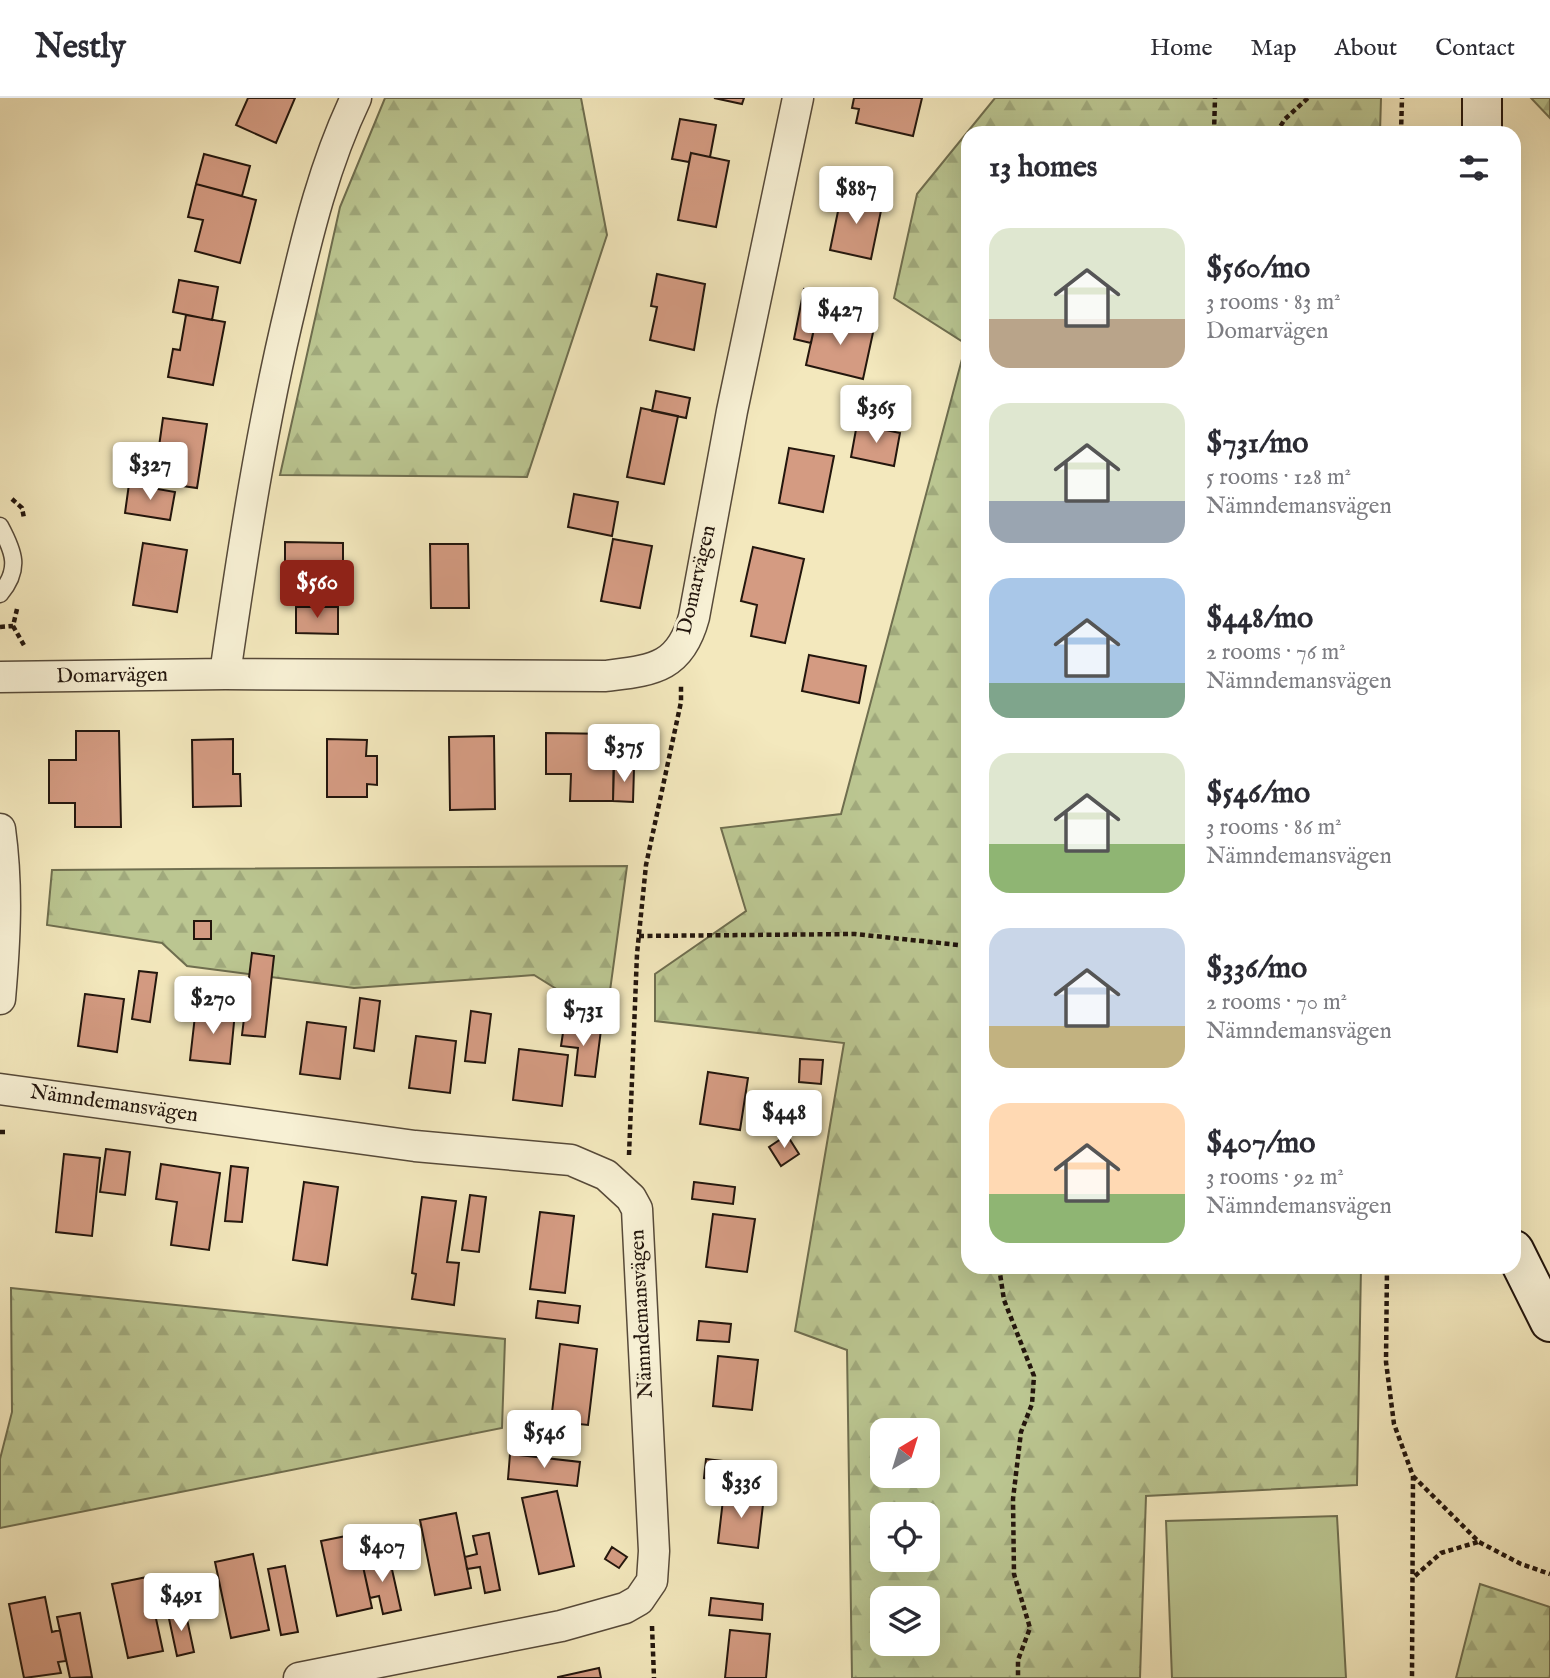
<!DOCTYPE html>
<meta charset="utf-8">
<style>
:root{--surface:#fff;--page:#f7f7f7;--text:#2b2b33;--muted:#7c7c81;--line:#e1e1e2;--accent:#8f2418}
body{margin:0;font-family:"IM FELL English",serif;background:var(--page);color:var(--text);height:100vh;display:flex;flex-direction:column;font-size:26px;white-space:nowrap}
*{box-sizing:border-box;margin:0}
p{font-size:23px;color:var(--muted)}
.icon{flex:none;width:38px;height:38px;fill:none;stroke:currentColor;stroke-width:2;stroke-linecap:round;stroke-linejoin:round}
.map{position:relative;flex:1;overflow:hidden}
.panel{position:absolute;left:961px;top:28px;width:560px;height:1148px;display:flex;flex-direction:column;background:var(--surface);border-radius:21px;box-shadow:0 7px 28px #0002}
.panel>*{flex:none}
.needle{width:46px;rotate:38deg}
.fabs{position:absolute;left:870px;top:1320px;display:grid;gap:14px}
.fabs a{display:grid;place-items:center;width:70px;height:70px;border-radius:14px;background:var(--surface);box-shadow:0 7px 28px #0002;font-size:35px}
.price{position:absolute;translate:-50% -60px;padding:0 16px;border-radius:7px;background:#fff;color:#222;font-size:23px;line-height:46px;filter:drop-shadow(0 2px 4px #0008)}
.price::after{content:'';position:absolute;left:50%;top:42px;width:21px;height:16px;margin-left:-10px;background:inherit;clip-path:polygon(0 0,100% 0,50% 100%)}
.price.current{background:var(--accent);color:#fff}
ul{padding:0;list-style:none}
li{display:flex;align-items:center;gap:21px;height:175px;padding:0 28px}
li span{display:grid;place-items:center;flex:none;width:196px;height:140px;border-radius:21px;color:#555}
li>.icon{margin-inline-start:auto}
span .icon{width:84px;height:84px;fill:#fffc;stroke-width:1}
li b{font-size:30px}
h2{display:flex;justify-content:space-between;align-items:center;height:84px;padding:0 28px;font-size:30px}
header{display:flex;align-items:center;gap:42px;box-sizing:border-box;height:98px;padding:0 35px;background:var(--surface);border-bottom:2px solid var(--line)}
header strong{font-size:33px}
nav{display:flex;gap:38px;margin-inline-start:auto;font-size:24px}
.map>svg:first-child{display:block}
.forest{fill:url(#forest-firs);stroke:#6f6e4f;stroke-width:2;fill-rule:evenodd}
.pitch{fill:#bbc691;stroke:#6f6e4f;stroke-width:2}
.building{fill:#d49b82;stroke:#23160d;stroke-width:2}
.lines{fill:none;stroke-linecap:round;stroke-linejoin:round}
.lane-casing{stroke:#574a39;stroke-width:19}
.street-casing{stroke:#574a39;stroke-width:33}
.secondary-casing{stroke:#23160d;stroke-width:42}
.path{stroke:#23160d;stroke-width:4.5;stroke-dasharray:5 3.5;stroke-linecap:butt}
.lane{stroke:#f7f0d4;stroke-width:16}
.street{stroke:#f7f0d4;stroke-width:30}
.secondary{stroke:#f7f0d4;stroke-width:38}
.labels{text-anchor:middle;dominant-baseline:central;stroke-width:6;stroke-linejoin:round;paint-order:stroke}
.street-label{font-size:21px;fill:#23160d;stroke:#f7f0d4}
</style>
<header>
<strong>Nestly</strong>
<nav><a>Home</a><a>Map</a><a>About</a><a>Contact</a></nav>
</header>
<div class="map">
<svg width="1550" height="1580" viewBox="0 0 1550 1580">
<defs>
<pattern id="forest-firs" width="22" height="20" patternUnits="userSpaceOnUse" patternTransform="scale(1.75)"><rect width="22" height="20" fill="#bbc691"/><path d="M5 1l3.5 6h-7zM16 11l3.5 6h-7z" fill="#a0a97c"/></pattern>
</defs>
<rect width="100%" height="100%" fill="#f3e8bd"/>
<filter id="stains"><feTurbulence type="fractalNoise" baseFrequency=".00286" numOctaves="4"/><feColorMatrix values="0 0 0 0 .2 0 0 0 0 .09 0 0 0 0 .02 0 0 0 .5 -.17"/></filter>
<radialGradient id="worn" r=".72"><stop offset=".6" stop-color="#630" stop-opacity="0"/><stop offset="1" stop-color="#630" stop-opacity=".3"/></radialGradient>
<path class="forest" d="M385,0h196l26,137 -80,242 -247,-2 60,-268z
M995,0h386l-1,35h-412v1134h393l-4,218 -211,11 -6,182h-288l-5,-328 -52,-19 49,-288 -189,-22v-47l91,-63 -25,-83 120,-14 125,-470 -72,-46 23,-104zM882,1332h46v45h-46zM882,1416h46v45h-46zM882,1500h46v45h-46z
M1531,0h19v20z
M627,768l-21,154 -72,-45 -180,13 -167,-22 -25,-23 -115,-18 5,-55z
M11,1190l494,51 -3,89 -502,100v-69l12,-47z
M1480,1486l70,23v71h-94z"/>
<path class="pitch" d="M1337,1418l9,162h-174l-6,-157z"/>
<path class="building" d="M248,0h47l-19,45 -40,-18z
M714,0h30l-2,6z
M854,0h68l-9,38 -57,-13 3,-14 -7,-1z
M680,21l36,6 -6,32 -19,-4 -2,9 -17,-3z
M691,55l38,8 -13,66 -38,-7z
M204,56l46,12 -8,30 -46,-12z
M196,86l60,16 -16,63 -45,-12 8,-31 -15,-3z
M842,94l41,9 -12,58 -41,-9z
M657,176l48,10 -11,66 -44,-10 7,-33 -6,-1z
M179,182l39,7 -6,33 -39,-8z
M804,191l39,9 -5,22 -21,-5 -6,28 -17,-4z
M186,217l39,7 -12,63 -45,-8 5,-28 7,1z
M817,217l57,13 -11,51 -57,-14z
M656,293l34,7 -4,20 -34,-7z
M641,310l37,8 -14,68 -37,-7z
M163,320l44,6 -10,64 -43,-6z
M857,326l43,9 -6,33 -43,-9z
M789,350l45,8 -11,56 -44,-9z
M129,386l46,8 -5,28 -45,-7z
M574,396l44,8 -6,34 -44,-9z
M613,441l39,7 -12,62 -39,-7z
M285,444l58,1v35h-5v29h-39v-30l-8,1v-14h-6z
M143,445l44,7 -10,62 -44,-7z
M430,446h38l1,64h-38z
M753,449l51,12 -19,84 -34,-7 6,-31 -16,-4z
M296,509h42v27l-42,-1z
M809,557l57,11 -7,37 -57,-12z
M76,633h43l2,96h-46v-24h-26v-43h27z
M546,635l68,1 -1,67h-43l1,-27h-25z
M494,638l1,73 -45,1 -1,-73z
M233,641v35h7l1,32 -48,1 -1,-67z
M327,641l40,1 -1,16h11v29l-10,-1v13h-40z
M614,669l20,1 -1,34 -20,-1z
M194,823h17v18h-17z
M252,855l22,3 -9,81 -23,-2z
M139,873l18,2 -7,49 -18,-3z
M85,896l39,5 -7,53 -39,-6z
M360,900l20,3 -6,50 -20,-3z
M196,909l39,5 -5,52 -40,-4z
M471,913l20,3 -6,49 -20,-2z
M307,924l39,5 -6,52 -40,-5z
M564,928l37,4 -6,47 -20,-2 3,-27 -17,-2z
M416,938l40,5 -6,52 -41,-5z
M519,951l49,6 -6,51 -49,-6z
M800,961l23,1 -2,24 -22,-2z
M708,974l40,6 -8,52 -40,-6z
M787,1037l12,19 -18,12 -12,-19z
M106,1051l24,3 -5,43 -25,-3z
M64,1056l36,4 -8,78 -36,-4z
M161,1066l59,9 -11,77 -38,-5 6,-43 -21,-3z
M231,1068l17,2 -6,54 -17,-1z
M304,1084l34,5 -11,78 -34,-5z
M694,1084l41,5 -2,17 -41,-5z
M470,1097l16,2 -7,55 -17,-2z
M422,1099l34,4 -9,61 12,1 -5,42 -42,-6 4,-25 -4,-1z
M540,1114l34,4 -9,77 -35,-4z
M713,1116l42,5 -8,53 -41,-5z
M538,1203l42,5 -2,17 -42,-5z
M699,1223l32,3 -2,18 -32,-2z
M560,1246l37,5 -9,76 -37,-4z
M718,1258l40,4 -6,50 -39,-4z
M517,1329l58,7 -3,19 -57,-7z
M510,1356l70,8 -3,24 -69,-7z
M706,1361l50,6 -2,19 -50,-6z
M557,1393l17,75 -35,8 -17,-76z
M724,1393l40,5 -6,52 -40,-5z
M456,1415l15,75 -36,7 -15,-75z
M489,1435l11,57 -15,3 -5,-26 -13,2 -2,-12 12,-3 -4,-18z
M356,1436l16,74 -35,8 -16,-75z
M612,1449l15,10 -8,11 -14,-9z
M253,1456l16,76 -38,8 -16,-76z
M389,1458l12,54 -18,4 -4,-18 -9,2 -8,-36z
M285,1468l13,66 -17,3 -13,-66z
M147,1479l16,74 -35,7 -16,-74z
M45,1499l7,35 8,-2 6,31 -8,1 3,11 -37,5 -15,-74z
M711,1500l52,6 -1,16 -53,-5z
M185,1512l9,42 -17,4 -9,-42z
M80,1515l12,64 -22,1 -13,-61z
M730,1532l40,4 -4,44h-41z
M599,1570l2,10h-43v-1z"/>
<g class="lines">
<g class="lane-casing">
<path id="lane" d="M0,428c14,26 21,43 0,68"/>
</g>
<g class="street-casing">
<path id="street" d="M225,576c18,-125 37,-250 67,-373 16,-69 33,-138 64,-203
M0,579l225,-3 381,2c46,-6 74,-7 88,-59l38,-206 66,-313
M0,731c8,58 5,112 0,170
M0,991l415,57 156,14 35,15 25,23 6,11 17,342 -2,30 -13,19 -14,8 -64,18 -262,52"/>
</g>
<g class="secondary-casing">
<path id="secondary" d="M1482,35v-35
M1514,1152l36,72"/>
</g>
<path class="path" d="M1214,35l1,-35
M1276,35l9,-14 23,-21
M1401,35l1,-35
M12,401l10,9 2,10
M13,528l12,21
M0,529l13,-1 4,-17
M639,838l216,-2 113,12
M0,1034h5
M629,1057l8,-201 9,-89 35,-163v-17
M999,1169l5,33 30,76 -2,28 -11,28 -8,67 1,75 16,54 -12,32v18
M1387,1169l-1,95 8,62 19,52 -1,202
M1413,1378l66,66 42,22 29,10
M1415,1478l26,-23 37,-11
M652,1528l2,52"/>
<use href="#lane" class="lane"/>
<use href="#street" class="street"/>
<use href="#secondary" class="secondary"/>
</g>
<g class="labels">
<g class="street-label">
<text transform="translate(697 482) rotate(-77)">Domarvägen</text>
<text transform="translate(112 578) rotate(-1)">Domarvägen</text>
<text transform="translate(114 1006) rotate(8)">Nämndemansvägen</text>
<text transform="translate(642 1216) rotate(-93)">Nämndemansvägen</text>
</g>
</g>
<rect width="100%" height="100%" filter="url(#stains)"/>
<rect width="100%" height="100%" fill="url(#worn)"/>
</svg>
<div class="fabs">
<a><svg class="needle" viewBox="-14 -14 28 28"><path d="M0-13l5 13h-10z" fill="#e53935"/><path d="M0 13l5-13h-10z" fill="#7c7c81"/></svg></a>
<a><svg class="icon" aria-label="locate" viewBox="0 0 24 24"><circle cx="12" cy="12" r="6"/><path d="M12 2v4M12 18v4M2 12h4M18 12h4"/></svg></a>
<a><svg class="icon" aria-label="layers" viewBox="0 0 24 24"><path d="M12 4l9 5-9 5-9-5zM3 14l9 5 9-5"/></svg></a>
</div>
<b class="price" style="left:856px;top:128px">$887</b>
<b class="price" style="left:840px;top:249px">$427</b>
<b class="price" style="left:876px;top:347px">$365</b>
<b class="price" style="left:150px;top:404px">$327</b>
<b class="price current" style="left:317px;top:522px">$560</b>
<b class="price" style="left:624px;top:686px">$375</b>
<b class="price" style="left:213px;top:938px">$270</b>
<b class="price" style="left:583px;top:950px">$731</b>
<b class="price" style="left:784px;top:1052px">$448</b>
<b class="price" style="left:544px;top:1372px">$546</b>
<b class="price" style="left:741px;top:1422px">$336</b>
<b class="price" style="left:382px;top:1486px">$407</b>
<b class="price" style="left:181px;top:1535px">$491</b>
<section class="panel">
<h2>13 homes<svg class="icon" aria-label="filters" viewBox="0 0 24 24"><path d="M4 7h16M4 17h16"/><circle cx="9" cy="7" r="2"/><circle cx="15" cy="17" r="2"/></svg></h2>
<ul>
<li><span style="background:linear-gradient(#dfe7d0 65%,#b9a48a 0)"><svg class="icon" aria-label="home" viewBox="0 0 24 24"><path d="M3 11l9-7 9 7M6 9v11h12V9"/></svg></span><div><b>$560/mo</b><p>3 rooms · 83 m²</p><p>Domarvägen</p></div></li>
<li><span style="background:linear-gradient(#dfe7d0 70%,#9aa5b1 0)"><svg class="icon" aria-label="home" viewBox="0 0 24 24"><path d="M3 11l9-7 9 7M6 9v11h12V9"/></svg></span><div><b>$731/mo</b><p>5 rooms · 128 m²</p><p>Nämndemansvägen</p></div></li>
<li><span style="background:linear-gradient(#a9c7e8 75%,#7fa58c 0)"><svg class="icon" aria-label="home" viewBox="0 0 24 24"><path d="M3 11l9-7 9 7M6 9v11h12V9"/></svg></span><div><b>$448/mo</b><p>2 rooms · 76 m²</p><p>Nämndemansvägen</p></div></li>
<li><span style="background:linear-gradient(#dfe7d0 65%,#8fb573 0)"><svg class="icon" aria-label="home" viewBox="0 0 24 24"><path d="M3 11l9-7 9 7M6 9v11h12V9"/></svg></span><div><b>$546/mo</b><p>3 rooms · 86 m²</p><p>Nämndemansvägen</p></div></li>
<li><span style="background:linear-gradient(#c9d6e8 70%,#c2b280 0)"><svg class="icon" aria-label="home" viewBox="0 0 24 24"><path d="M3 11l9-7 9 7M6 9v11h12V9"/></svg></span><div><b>$336/mo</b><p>2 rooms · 70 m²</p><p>Nämndemansvägen</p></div></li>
<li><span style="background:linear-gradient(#ffd9b3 65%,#8fb573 0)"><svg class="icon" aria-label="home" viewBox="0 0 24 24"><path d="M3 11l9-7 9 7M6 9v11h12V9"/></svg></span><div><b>$407/mo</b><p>3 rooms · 92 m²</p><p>Nämndemansvägen</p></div></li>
</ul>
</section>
</div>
